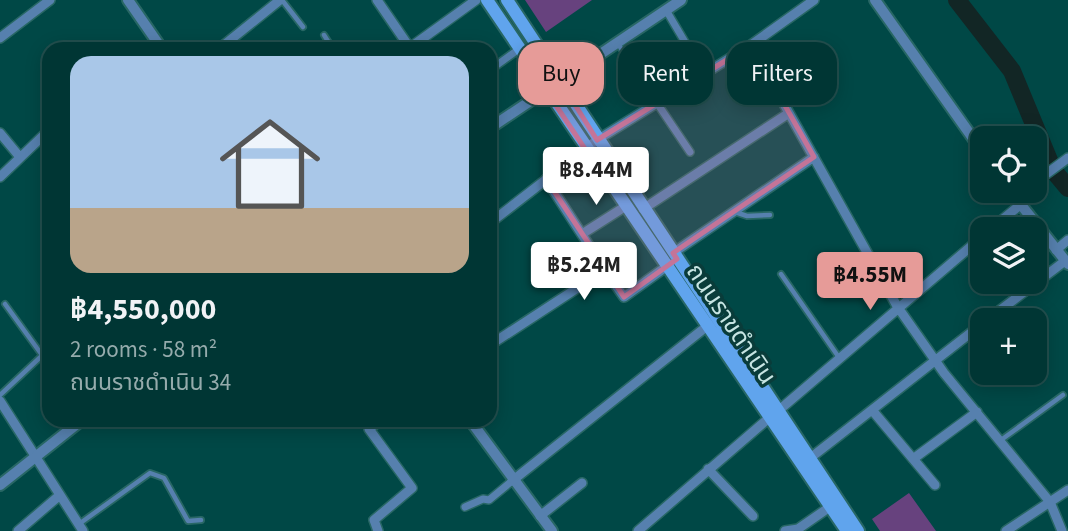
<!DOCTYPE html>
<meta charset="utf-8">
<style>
:root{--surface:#003634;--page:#0a3e3c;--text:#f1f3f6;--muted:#95abac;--line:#22504f;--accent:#e69b98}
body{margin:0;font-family:"Source Sans 3","Noto Sans Thai",sans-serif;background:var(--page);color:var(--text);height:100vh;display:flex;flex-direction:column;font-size:26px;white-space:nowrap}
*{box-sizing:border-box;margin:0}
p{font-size:23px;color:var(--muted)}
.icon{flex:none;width:38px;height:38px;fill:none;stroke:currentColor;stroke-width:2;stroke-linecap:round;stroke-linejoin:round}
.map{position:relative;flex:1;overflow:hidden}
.details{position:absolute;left:42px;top:42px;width:455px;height:385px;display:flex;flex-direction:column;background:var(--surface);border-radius:21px;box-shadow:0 4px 18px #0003,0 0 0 2px var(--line)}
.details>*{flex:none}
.banner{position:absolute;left:518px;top:42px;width:444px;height:63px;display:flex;gap:14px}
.buttons{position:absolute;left:970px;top:126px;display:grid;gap:14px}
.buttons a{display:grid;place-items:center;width:77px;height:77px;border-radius:14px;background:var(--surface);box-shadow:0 4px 18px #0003,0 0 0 2px var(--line);font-size:35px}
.price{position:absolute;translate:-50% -60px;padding:0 16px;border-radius:7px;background:#fff;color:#222;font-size:23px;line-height:46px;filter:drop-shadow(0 2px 4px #0008)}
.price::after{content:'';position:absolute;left:50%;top:42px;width:21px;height:16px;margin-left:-10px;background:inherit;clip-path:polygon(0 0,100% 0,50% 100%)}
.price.active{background:var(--accent);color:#111}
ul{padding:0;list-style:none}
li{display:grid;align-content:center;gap:14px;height:371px;padding:0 28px}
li+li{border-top:2px solid var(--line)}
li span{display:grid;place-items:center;height:217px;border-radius:21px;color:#555}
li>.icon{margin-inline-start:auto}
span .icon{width:126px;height:126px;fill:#fffc;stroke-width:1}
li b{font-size:30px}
.pill{padding:0 24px;border-radius:21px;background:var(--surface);box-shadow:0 4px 18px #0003,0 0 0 2px var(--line);font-size:24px;line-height:63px}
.pill.active{background:var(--accent);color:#111}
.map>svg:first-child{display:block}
.green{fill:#67427e}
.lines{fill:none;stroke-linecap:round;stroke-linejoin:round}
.river{stroke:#122625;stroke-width:18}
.service-casing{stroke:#286765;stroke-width:8}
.pedestrian-casing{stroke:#286765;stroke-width:10}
.minor-casing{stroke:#286765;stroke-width:12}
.tertiary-casing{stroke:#286765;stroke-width:14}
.secondary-casing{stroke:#286765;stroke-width:16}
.service{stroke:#5680ae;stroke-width:4.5}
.pedestrian{stroke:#5680ae;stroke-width:7}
.minor{stroke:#5680ae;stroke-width:9}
.tertiary{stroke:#5680ae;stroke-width:10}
.secondary{stroke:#60a4ed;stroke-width:12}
.marked{fill:#c47498;fill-opacity:0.2;stroke:#c47498;stroke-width:5;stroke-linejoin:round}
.labels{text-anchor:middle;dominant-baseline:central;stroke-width:7;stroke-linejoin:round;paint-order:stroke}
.street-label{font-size:24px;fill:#c7e5e3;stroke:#093c3a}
</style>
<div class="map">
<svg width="1068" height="531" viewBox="0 0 1068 531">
<rect width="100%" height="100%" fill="#004846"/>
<path class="green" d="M525,0h67l-46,32z
M909,493l27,38h-56l-8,-12z"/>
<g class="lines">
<path class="river" d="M957,0l55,71 41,99 15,18"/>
<g class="service-casing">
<path id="service" d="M282,0l21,27
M324,35l9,14
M617,42l28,45
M735,212l12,4 23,-1
M781,274l59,85
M5,304l37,51
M0,395l49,-46
M1001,440l62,-45
M79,524l71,-51 14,5 24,43 13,-1"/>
</g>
<g class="pedestrian-casing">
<path id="pedestrian" d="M490,70l29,-21
M662,79l33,-20 -29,-49
M657,103l33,49
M465,507l18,-8 6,1 23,-19"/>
</g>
<g class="minor-casing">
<path id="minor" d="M377,0l33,48
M0,38l50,-38
M751,45l146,261 47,67 106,129 12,29
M219,49l61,-49
M408,49l68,-49
M0,133l19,23
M0,177l49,-47
M1034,183l34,-25
M1016,200l10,-9
M643,209l146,-96
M490,223l107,-83 154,-95 63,-45
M991,229l29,-24
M582,234l44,-28
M1056,250l12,-10
M673,253l141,-96
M605,270l19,27 46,-33
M987,320l78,-59
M490,345l115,-75 -59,-91
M0,401l83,130
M872,410l63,75
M778,411l204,-174
M809,459l173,-135
M913,459l64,-47
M708,469l45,47
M512,481l199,-158
M540,516l42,-33
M18,531l42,-36
M378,531l-4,-11 38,-32 -43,-59 12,-9
M638,531l131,-113
M785,531l13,-2 36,-25
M1006,531l62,-41"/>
</g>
<g class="tertiary-casing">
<path id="tertiary" d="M128,0l34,49
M875,0l107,151
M490,128l191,-128
M1010,191l58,73
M470,420l82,111
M0,485l82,-65"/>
</g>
<g class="secondary-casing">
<path id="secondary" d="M487,0l360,531
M507,0l351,531"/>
</g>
<use href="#service" class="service"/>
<use href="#pedestrian" class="pedestrian"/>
<use href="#minor" class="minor"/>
<use href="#tertiary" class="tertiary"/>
<use href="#secondary" class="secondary"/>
</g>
<path class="marked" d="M751,45l63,112 -141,96 4,6 -53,38 -78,-118 39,-30 -40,-60 14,-10 38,61z"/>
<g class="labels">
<g class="street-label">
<text transform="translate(731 324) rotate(56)">ถนนราขดำเนิน</text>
</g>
</g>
</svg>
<div class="buttons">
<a><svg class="icon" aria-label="locate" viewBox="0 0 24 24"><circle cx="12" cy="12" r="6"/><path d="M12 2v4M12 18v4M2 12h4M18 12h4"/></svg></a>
<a><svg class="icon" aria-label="layers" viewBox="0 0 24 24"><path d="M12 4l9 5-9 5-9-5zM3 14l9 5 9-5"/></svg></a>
<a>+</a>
</div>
<b class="price" style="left:596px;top:207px">฿8.44M</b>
<b class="price" style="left:584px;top:302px">฿5.24M</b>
<b class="price active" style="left:870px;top:312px">฿4.55M</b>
<div class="banner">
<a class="pill active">Buy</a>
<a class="pill">Rent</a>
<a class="pill">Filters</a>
</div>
<section class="details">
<ul>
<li><span style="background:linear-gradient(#a9c7e8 70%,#b9a48a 0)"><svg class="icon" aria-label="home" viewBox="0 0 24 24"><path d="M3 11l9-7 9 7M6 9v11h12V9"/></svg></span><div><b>฿4,550,000</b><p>2 rooms · 58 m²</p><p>ถนนราชดำเนิน 34</p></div></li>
</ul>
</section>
</div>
